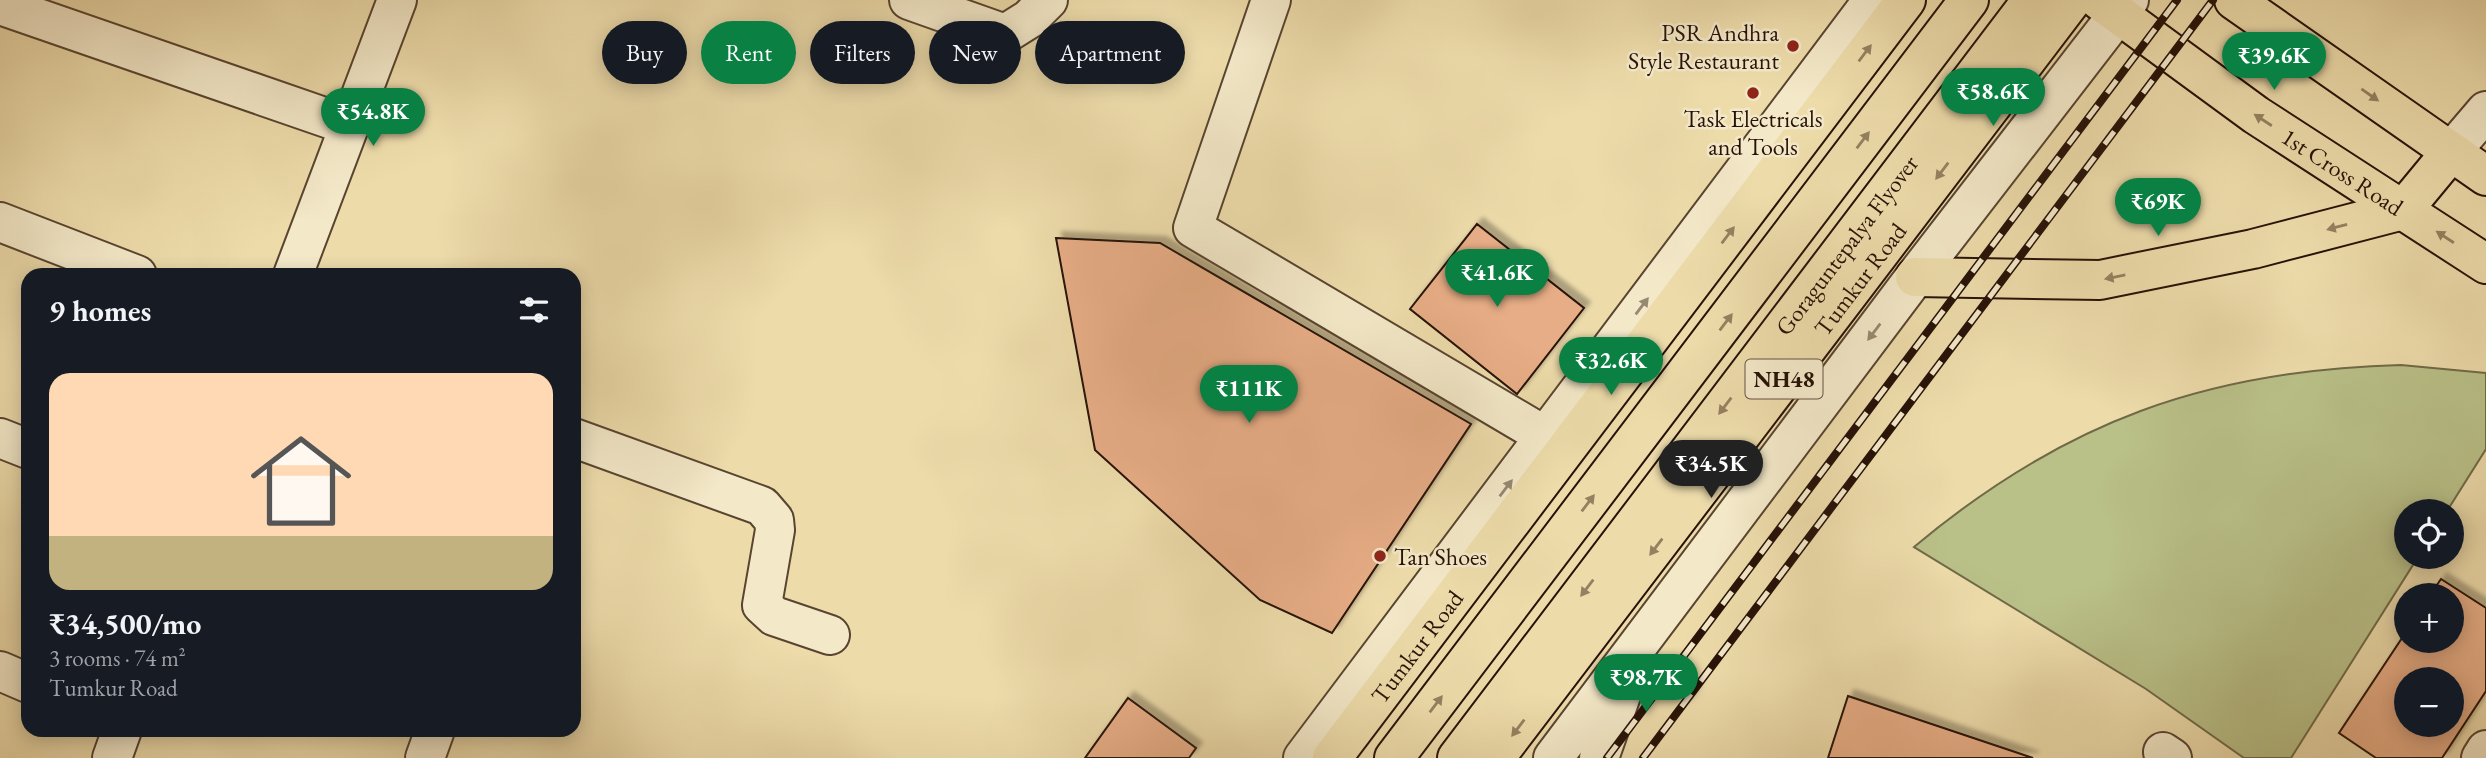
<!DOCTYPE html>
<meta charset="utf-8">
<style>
:root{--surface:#171b24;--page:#20242c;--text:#f1f3f6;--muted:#9ea1a6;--line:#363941;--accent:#0b8043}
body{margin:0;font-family:"EB Garamond",serif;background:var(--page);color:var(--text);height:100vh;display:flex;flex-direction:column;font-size:26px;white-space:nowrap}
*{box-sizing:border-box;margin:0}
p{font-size:23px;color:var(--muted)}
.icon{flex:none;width:38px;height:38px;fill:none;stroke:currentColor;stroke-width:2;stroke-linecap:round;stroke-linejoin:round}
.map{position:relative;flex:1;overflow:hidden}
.sheet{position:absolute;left:21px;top:268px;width:560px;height:469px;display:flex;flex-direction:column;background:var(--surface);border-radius:21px;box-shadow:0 4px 18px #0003}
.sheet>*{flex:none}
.hud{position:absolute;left:602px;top:21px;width:665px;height:63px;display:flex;gap:14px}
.buttons{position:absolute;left:2394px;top:499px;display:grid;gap:14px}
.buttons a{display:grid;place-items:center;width:70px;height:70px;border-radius:50%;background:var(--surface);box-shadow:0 4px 18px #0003;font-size:35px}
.price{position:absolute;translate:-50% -60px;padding:0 16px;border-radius:24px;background:var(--accent);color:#fff;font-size:23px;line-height:46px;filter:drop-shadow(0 2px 4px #0008)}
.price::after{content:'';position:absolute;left:50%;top:42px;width:21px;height:16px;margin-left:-10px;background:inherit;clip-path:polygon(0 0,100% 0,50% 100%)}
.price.current{background:#222;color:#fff}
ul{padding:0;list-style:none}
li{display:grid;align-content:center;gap:14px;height:371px;padding:0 28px}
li+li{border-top:2px solid var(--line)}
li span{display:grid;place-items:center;height:217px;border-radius:21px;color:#555}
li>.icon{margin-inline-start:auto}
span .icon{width:126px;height:126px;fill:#fffc;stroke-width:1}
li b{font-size:30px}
h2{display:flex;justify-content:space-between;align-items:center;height:84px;padding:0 28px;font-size:30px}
.pill{padding:0 24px;border-radius:32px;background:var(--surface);box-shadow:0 4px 18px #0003;font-size:24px;line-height:63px}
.pill.current{background:var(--accent);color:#fff}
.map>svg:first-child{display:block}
.green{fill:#b9c088;stroke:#706948;stroke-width:2}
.building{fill:#e7ad86;stroke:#271208;stroke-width:2;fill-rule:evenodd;filter:url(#shadow)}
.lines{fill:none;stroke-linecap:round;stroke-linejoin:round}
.minor-casing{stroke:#584430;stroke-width:42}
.major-casing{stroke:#271208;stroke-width:42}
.highway-casing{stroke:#271208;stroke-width:42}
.minor{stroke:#f3e8c8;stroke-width:38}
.major{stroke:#eddbaa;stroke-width:38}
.highway{stroke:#eddbaa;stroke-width:38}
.rail-casing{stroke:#271208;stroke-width:8}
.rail{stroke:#f3e8c8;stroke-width:5;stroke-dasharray:16;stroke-linecap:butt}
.oneway{fill:#948161}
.oneway2{fill:#978872}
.poi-dot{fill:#8f2418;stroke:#f3e8c8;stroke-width:2.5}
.labels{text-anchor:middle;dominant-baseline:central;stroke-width:5;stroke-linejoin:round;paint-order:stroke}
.shield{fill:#f3e8c8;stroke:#645242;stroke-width:2}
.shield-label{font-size:23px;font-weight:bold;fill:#271208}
.poi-label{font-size:24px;fill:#271208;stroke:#f3e8c8;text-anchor:end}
.street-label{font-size:24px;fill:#271208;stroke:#f3e8c8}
</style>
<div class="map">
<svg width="2486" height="758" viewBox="0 0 2486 758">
<defs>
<filter id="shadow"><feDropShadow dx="6" dy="-6" stdDeviation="2" flood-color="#0004"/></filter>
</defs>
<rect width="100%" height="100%" fill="#eddbaa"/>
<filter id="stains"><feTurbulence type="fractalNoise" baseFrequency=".00286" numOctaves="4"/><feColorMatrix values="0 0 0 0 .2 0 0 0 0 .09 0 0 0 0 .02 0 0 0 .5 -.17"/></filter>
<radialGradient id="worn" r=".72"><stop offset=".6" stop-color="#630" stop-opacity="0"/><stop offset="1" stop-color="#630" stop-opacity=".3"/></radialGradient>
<path class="green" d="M2401,365l85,8v76l-39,62h-41v45l12,1 -127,201h-47l-98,-69 -232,-142c149,-125 293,-177 487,-182z"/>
<path class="building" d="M1477,224l107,84 -67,86 -107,-85z
M1056,238l104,5 311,181 -139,209 -72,-33 -165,-150z
M2441,579l45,29v83l-44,67h-66l-37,-25 67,-101v8h46v-45h-22zM2406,679h46v45h-46z
M1848,696l185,62h-205z
M1128,698l68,50 -7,10h-104z"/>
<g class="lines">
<g class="minor-casing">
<path id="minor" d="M909,0l96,34 24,-15 19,-19
M1271,0l-78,228 352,208
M0,5l350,121
M2451,152l35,-41
M0,222l137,53
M293,275l104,-275
M0,438l28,11
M574,438l188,68 12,14 1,10 -13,75 12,11 56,19
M0,671l28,12
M2163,752l9,6
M112,758l10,-28
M425,758l10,-28
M1303,758l570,-758
M1553,758l362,-481 214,-277
M1599,758l27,-77
M2481,758l5,-8"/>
</g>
<g class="major-casing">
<g id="major">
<path id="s1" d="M2099,0l157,115 230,149"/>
<path d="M2234,0l252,176"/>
<path d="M1915,277l185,3 153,-31 150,-39 48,-58"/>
</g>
</g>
<g class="highway-casing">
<g id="highway">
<path id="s2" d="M1332,758l574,-758"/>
<path d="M1394,758l575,-758"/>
<path id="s3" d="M1457,758l575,-758"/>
<path id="s4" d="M1495,758l577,-758"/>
</g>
</g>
<use href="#minor" class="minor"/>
<use href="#major" class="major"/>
<use href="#highway" class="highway"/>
<g class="rail-casing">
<path id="rail" d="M1607,758l570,-758
M1643,758l570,-758"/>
</g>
<use href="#rail" class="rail"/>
</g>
<defs><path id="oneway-solid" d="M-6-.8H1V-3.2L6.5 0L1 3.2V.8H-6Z" transform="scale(1.75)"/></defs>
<g class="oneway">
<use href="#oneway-solid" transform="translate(1865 53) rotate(-53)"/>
<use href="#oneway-solid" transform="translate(2370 95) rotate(35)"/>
<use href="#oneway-solid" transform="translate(2263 120) rotate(-147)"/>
<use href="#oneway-solid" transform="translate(1863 140) rotate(-53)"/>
<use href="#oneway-solid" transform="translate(1942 171) rotate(127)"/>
<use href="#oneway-solid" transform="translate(2337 227) rotate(165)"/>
<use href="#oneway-solid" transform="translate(1728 235) rotate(-53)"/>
<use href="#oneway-solid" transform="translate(2445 237) rotate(-147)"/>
<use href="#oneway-solid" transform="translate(2115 277) rotate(169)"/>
<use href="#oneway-solid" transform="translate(1726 322) rotate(-53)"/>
<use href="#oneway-solid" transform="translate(1725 406) rotate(127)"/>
<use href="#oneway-solid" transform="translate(1588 503) rotate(-53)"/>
<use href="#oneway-solid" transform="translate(1656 547) rotate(127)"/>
<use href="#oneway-solid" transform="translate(1587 588) rotate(127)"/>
<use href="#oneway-solid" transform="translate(1436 704) rotate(-53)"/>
<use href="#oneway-solid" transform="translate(1518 728) rotate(127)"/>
</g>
<g class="oneway2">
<use href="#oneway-solid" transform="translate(1642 306) rotate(-53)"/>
<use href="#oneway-solid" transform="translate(1874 332) rotate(127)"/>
<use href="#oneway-solid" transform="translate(1506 488) rotate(-53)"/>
</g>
<g class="poi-dot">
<circle cx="1793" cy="46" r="7"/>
<circle cx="1753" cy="93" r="7"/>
<circle cx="1380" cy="556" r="7"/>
</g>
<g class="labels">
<rect class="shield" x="1745.5" y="359.5" width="77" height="39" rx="5"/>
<g class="shield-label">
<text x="1784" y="379">NH48</text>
</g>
<g class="poi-label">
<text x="1779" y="32">PSR Andhra<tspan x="1779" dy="28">Style Restaurant</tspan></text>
<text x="1753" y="118" text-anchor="middle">Task Electricals<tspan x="1753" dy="28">and Tools</tspan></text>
<text x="1394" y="556" text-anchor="start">Tan Shoes</text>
</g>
<g class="street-label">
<text stroke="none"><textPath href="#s1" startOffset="298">1st Cross Road</textPath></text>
<text stroke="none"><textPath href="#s3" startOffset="644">Goraguntepalya Flyover</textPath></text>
<text stroke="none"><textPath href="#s4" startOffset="602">Tumkur Road</textPath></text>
<text stroke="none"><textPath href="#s2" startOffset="140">Tumkur Road</textPath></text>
</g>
</g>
<rect width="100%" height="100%" filter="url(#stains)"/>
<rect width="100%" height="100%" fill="url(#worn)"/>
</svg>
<div class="buttons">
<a><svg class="icon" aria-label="locate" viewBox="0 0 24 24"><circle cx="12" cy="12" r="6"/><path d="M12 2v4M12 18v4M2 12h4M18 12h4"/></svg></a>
<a>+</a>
<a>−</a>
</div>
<b class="price" style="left:2274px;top:92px">₹39.6K</b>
<b class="price" style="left:1993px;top:128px">₹58.6K</b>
<b class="price" style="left:373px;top:148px">₹54.8K</b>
<b class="price" style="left:2158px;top:238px">₹69K</b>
<b class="price" style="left:1497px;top:309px">₹41.6K</b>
<b class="price" style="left:1611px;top:397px">₹32.6K</b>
<b class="price" style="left:1249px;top:425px">₹111K</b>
<b class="price current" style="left:1711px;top:500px">₹34.5K</b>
<b class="price" style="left:1646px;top:714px">₹98.7K</b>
<div class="hud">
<a class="pill">Buy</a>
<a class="pill current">Rent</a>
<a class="pill">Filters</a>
<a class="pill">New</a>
<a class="pill">Apartment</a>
</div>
<section class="sheet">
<h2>9 homes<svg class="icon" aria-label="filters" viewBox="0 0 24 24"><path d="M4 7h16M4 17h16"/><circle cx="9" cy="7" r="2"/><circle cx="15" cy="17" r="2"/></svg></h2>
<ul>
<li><span style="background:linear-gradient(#ffd9b3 75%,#c2b280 0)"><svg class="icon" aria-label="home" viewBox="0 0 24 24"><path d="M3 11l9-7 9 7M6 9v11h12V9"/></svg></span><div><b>₹34,500/mo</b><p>3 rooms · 74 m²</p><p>Tumkur Road</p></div></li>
</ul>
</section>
</div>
